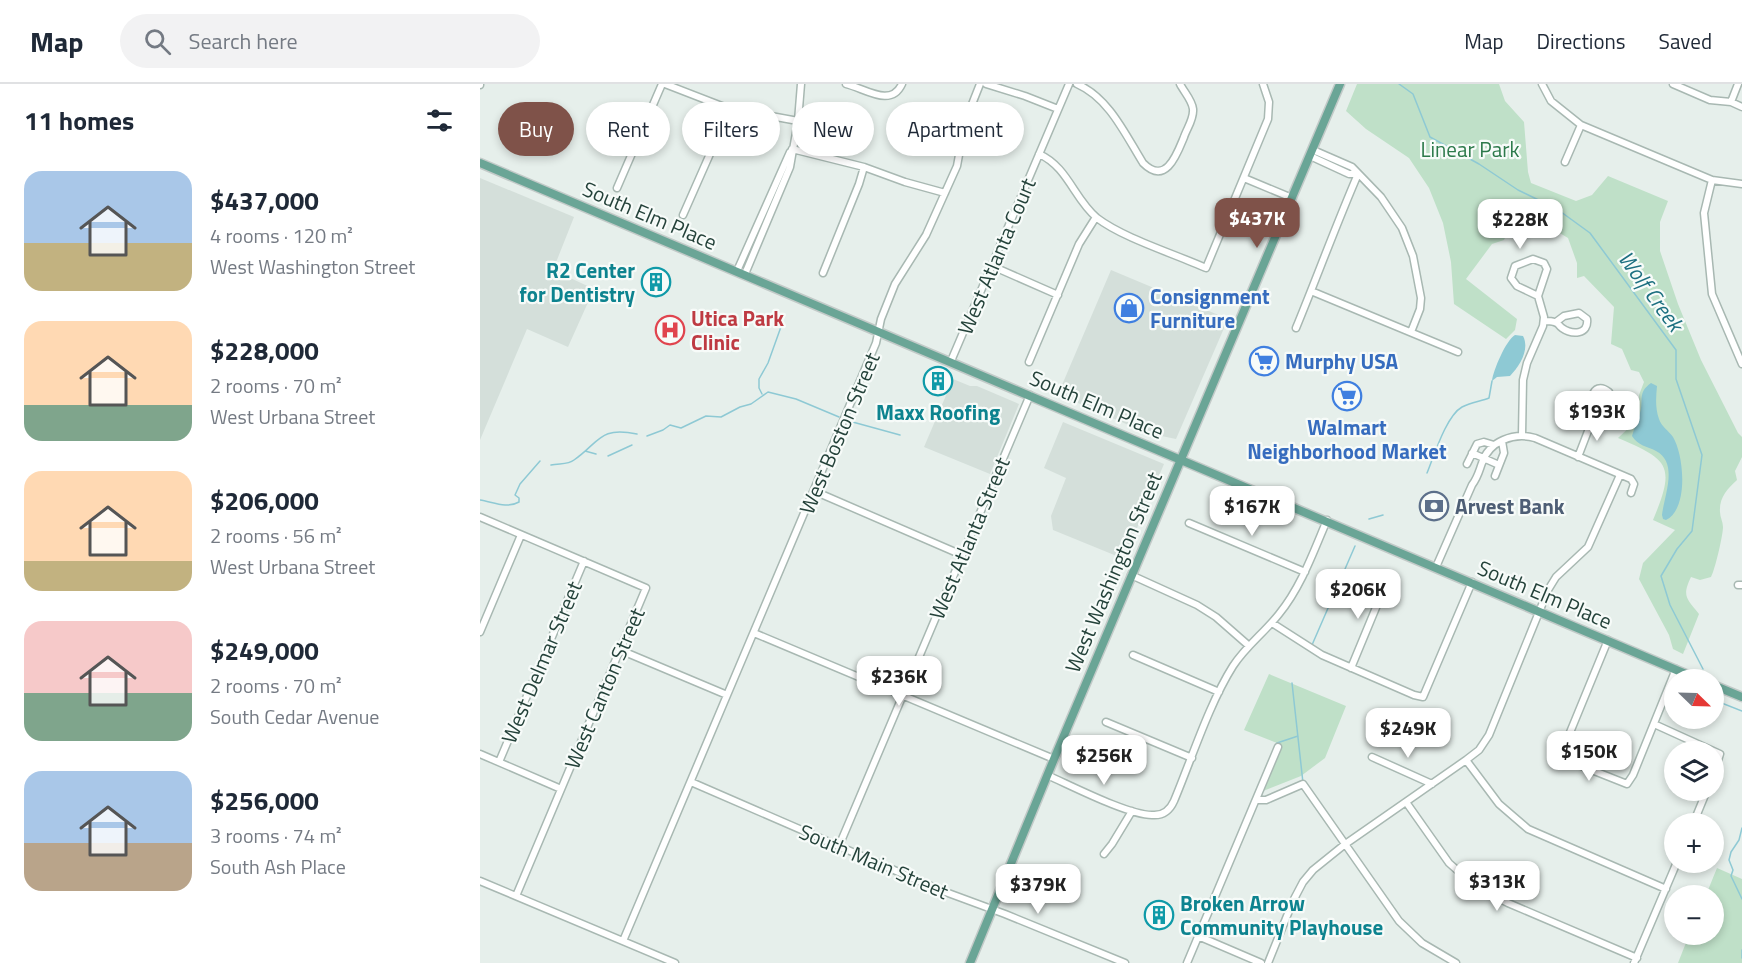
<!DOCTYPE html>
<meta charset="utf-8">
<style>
:root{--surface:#fff;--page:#f2f2f3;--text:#1f2937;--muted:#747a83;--line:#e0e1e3;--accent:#7f5249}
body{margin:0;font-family:"Titillium Web",sans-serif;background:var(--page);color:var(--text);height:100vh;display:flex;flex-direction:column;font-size:22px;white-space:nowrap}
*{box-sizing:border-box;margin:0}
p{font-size:20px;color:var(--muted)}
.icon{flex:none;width:33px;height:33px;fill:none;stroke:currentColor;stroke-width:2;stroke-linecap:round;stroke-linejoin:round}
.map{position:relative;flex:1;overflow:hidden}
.panel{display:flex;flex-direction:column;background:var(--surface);width:480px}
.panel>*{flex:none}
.guide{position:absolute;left:18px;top:18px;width:570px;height:54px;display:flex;gap:12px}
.needle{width:39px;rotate:113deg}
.tools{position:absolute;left:1184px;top:585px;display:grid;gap:12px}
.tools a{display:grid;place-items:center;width:60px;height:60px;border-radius:50%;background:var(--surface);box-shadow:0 3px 9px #0003;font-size:30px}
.price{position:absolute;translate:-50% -51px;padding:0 14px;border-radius:12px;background:#fff;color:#222;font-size:20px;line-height:39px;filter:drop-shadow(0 2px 3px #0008)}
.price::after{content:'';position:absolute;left:50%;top:36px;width:18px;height:14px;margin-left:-9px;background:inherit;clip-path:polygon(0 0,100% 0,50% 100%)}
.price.active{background:var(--accent);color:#fff}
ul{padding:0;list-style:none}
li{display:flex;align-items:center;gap:18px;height:150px;padding:0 24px}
li span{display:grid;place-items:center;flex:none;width:168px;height:120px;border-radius:18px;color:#555}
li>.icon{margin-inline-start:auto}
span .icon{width:72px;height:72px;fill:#fffc;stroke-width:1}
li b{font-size:26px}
h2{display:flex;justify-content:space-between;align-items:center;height:72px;padding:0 24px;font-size:26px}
.pill{padding:0 21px;border-radius:27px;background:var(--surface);box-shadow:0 3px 9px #0003;font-size:21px;line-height:54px}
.pill.active{background:var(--accent);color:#fff}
header{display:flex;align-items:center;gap:36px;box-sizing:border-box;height:84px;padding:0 30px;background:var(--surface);border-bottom:2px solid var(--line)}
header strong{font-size:28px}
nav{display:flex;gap:33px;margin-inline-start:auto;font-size:21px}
.search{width:420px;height:54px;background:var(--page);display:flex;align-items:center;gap:15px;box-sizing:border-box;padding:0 21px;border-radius:33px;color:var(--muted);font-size:22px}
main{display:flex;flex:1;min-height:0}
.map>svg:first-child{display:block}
.built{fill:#d4dfda}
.green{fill:#bfe0c8}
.water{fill:#8ec9d4}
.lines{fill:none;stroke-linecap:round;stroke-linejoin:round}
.stream{stroke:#8ec9d4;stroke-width:1.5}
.minor-casing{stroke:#a8b8b2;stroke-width:9}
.major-casing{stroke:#c2cac8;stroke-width:11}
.minor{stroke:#fff;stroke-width:6}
.major{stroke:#6aa596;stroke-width:8}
.labels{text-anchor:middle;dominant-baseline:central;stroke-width:4.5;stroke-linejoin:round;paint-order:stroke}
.park-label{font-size:21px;fill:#2d7a4b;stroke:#f7fbf9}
.street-label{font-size:21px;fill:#24423a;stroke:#f7fbf9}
.culture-label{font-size:21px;font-weight:bold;fill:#0d838f;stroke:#f7fbf9;text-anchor:end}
.shop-label{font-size:21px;font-weight:bold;fill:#366cbe;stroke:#f7fbf9;text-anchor:start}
.health-label{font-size:21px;font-weight:bold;fill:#be3a42;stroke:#f7fbf9;text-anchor:start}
.service-label{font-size:21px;font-weight:bold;fill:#4e5e75;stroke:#f7fbf9;text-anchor:start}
.water-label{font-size:22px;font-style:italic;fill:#1c6f80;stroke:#f7fbf9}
</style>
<header>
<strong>Map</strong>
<div class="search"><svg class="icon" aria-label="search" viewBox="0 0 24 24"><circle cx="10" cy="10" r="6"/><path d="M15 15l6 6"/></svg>Search here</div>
<nav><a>Map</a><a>Directions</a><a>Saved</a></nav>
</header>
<main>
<section class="panel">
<h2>11 homes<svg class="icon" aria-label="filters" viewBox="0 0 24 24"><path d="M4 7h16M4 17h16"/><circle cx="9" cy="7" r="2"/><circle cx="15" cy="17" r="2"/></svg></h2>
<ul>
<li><span style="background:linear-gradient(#a9c7e8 60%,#c2b280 0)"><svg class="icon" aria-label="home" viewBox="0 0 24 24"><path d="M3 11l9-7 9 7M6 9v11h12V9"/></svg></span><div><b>$437,000</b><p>4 rooms · 120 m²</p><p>West Washington Street</p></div></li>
<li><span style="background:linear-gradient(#ffd9b3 70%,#7fa58c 0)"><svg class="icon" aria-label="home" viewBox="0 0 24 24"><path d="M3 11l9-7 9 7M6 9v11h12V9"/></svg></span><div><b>$228,000</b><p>2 rooms · 70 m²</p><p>West Urbana Street</p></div></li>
<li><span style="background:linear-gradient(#ffd9b3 75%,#c2b280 0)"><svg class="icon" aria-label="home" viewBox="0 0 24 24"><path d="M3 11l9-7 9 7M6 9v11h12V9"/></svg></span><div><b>$206,000</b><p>2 rooms · 56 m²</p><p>West Urbana Street</p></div></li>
<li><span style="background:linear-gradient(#f6c9c9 60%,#7fa58c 0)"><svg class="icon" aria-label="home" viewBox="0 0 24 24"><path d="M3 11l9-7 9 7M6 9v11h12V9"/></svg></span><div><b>$249,000</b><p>2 rooms · 70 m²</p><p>South Cedar Avenue</p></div></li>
<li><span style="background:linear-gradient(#a9c7e8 60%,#b9a48a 0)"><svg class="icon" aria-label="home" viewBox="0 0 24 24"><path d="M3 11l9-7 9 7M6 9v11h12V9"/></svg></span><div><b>$256,000</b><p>3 rooms · 74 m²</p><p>South Ash Place</p></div></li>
</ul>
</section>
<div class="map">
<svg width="1262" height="879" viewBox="0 0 1262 879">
<rect width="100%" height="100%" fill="#e6efeb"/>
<path class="built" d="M0,94l94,39 -21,53 41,19 -26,58 -41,-18 -47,111z
M631,186l117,49 -52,120 -29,-6 -76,-33 -12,-8z
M473,295l17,7h7l42,18 -29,70 -66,-27z
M583,338l101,42 -40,95 -71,-29 -2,-14 15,-38 -22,-10z"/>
<path class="green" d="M877,0h142l6,17 19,21 4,50 3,11 45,18 16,-6 16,-19 60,25 -8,21v29l18,53 23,56 37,73 4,4v20l-7,14 2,9c-10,9 -18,18 -17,32 0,5 3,10 3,15 0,8 -8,43 -12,50l-11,3 -9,-3c-9,19 -5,21 8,37l-16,40 -10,-5 -4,-14 -30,-56 4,-16 32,-33 -22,-10c23,-55 16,-60 -35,-82l17,-16 4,-8v-19l5,-13 -5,-10 -8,-2 -9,-21 -11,-5 3,-37 -30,-31 -7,2v-15l-9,-25 -10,-6 -2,3 -37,-11 -12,9 -3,7 -12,4 -26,35 51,40 -2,11 -9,9 -52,-35 -3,-42 -8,-39 -14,-35 -20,-30 -43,-29 -20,-18z
M789,590l77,32 -21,52 -24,18 -38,15 19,-46 -38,-15z
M1237,784l25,11v84h-64l11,-28 24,-1v-38l-7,-1z"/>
<path class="water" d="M1035,251l8,1c7,13 -3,30 -13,40l-13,1 -5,4c1,-10 14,-41 23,-46z
M1171,299l6,3c-1,11 -2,22 2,33 2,7 10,12 14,18 11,18 16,72 -7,83l-3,-1 -1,-4c2,-19 17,-52 -6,-64 -9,-5 -18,-5 -24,-15 2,-8 6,-15 8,-23 4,-13 -3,-20 11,-30z"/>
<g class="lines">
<path class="stream" d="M919,0l14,10 17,43 49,27 39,26 39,19 33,24 86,117v29l26,76 -10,76 -15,18 -16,27 9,29 33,64
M282,310l-3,-6v-9l9,-16 14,-39
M369,337l51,14
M167,352l16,-6 7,-5 11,3 25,-12 15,1 19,-10 11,-3 17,-12 28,7 43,18
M105,367l11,3
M128,372l24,-11
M71,381c8,-2 17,0 23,-5 26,-18 25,-34 63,-26
M947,389c7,-17 19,-57 35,-66 8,-4 19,-6 27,-9l3,-17
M0,416c13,2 27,9 39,2v-4l-4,-3 5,-11 20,-23
M889,435l14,-4
M832,561l43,-99
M812,599l11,100
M1233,612l1,4 28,11
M797,662v-3l21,-7
M1262,744l-3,12 -8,12 -2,8 4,10 -2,6 11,23
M1262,866v8"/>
<g class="minor-casing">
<path id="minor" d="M185,0l62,24 71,13
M366,0c20,5 45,24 56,0
M506,0l39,12 33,13
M597,0c32,14 48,50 66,79 23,23 34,-9 41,-26 3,-9 10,-18 9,-28 -1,-9 -9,-17 -13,-25
M1062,0l9,17 30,24 131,55 30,4
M1193,0l37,16 21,2 11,5
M0,1v-1
M1251,18l7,-18
M312,65l72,18 41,15 40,11
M833,66l39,17 29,30 21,31 11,28 8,42 -1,11 -9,23
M559,70c29,13 35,45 58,64 26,20 78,36 109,50l62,-149 1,-17 -6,-18
M830,72l39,18h9
M1085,78l16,-37
M764,94l48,20
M1232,96l-8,33 8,81 30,70
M137,104l45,-104
M203,131l34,-77 10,-30
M512,182l66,29
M257,187l53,-119
M343,189l36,-89 5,-17
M265,190l45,-107 8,-46 3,-37
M831,207l147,61
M1064,237c2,0 8,0 10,1 6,2 3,2 8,6 10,7 27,7 25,-9l-8,-6 -15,3 -8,6
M816,244c21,-51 40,-103 62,-154
M471,277l118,-277
M549,278l50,-118 17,-27
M1042,351l1,-55 4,-17 16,-37 1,-9 -6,-21 9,-27 -3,-6 -11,-4 -18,7 -4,12 6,8 21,10
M992,369l27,12
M1098,373l15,-39c-5,-11 -2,-40 16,-26l2,7 -12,16 -6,3
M987,380l10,-20 7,-2 10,3
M1015,392l9,-23 -2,-12
M334,407l148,64
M0,433l166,71 -130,308
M709,439l116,49
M956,483l36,-82c6,-8 7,-14 10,-22 7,-22 32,-31 53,-25l96,41 3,5 -3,9
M651,491l66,30 19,12 32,28
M1258,501h4
M792,539l50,32 92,40 9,2 49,-115
M0,548l41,-97
M274,549l300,126
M1128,556l-44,107 -1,8 6,6 58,23 6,-9 43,-106
M140,566l107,45
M653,571l86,37
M871,584l36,-87
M626,638l86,36
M1174,640l66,30 -7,22
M0,670l81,35
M892,673l60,27
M986,676l33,44 29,25 138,60
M19,678l85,-201
M567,691c25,11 81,40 105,40 11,1 18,-5 22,-14 18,-43 35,-97 59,-135 13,-20 31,-33 46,-52 22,-27 34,-61 48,-94
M211,698l249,108 65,24 120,49
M776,716h10l37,-16 96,137 23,22 34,20
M926,718l43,61 26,23 33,17 129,55
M1213,740l14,-34
M359,762l191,-451
M624,770l8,-10 20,-33
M0,797l195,82
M718,852l63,27
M143,857l253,-598 5,-24 14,-35 31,-49 31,-69 8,-44 15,-38
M707,879l91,-216
M788,879l25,-62 10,-19 10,-12 31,-25 122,-85 13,-10 10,-15 59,-145 8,-13 32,-30 32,-72
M1154,879l43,-101"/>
</g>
<g class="major-casing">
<path id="major" d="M0,79l1220,517
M1233,601l29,12
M490,879l84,-204 286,-675"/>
</g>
<use href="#minor" class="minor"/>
<use href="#major" class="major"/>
</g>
<defs>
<g id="building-ring" transform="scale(1.5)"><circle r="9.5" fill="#f7fbf9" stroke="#0f9aa8" stroke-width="1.5"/><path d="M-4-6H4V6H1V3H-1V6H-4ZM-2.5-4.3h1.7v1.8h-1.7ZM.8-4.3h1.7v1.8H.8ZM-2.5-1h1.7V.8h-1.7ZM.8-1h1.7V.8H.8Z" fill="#0f9aa8"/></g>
<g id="shop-ring" transform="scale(1.5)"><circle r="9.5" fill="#f7fbf9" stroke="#3f7fe0" stroke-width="1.5"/><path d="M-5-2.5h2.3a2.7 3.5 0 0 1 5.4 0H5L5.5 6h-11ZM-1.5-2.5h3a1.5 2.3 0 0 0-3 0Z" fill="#3f7fe0"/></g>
<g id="hospital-ring" transform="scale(1.5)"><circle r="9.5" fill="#f7fbf9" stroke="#e0444e" stroke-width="1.5"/><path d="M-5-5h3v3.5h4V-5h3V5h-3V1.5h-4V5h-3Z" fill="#e0444e"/></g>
<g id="supermarket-ring" transform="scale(1.5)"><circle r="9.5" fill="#f7fbf9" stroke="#3f7fe0" stroke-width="1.5"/><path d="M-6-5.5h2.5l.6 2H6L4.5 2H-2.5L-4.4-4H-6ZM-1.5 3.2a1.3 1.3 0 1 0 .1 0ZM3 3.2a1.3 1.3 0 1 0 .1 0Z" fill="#3f7fe0"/></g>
<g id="bank-ring" transform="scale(1.5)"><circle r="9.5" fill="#f7fbf9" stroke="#5c6f8a" stroke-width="1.5"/><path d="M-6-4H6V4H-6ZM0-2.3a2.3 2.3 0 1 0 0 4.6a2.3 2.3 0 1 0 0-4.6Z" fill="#5c6f8a"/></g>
</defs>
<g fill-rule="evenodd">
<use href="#building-ring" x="176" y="198"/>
<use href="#shop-ring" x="649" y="224"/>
<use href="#hospital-ring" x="190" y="246"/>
<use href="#supermarket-ring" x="784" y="277"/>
<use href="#building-ring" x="458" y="297"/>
<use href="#supermarket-ring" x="867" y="312"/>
<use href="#bank-ring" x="954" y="422"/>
<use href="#building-ring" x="679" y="831"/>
</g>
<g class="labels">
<g class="park-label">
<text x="990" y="65">Linear Park</text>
</g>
<g class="street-label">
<text transform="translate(170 131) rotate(23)">South Elm Place</text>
<text transform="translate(516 172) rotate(-67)">West Atlanta Court</text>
<text transform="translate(617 320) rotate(23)">South Elm Place</text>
<text transform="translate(359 349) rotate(-67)">West Boston Street</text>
<text transform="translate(489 454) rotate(-67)">West Atlanta Street</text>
<text transform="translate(633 488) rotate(-67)">West Washington Street</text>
<text transform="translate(1065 510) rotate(23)">South Elm Place</text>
<text transform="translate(61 578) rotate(-67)">West Delmar Street</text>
<text transform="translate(124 604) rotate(-67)">West Canton Street</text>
<text transform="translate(394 777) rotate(23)">South Main Street</text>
</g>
<g class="culture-label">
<text x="155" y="186">R2 Center<tspan x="155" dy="24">for Dentistry</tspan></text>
<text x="458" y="328" text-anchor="middle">Maxx Roofing</text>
<text x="700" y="819" text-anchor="start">Broken Arrow<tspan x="700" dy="24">Community Playhouse</tspan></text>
</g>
<g class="shop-label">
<text x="670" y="212">Consignment<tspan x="670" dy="24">Furniture</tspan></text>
<text x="805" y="277">Murphy USA</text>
<text x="867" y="343" text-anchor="middle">Walmart<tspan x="867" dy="24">Neighborhood Market</tspan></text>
</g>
<g class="health-label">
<text x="211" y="234">Utica Park<tspan x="211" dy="24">Clinic</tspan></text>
</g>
<g class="service-label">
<text x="975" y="422">Arvest Bank</text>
</g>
<g class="water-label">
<text transform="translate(1171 207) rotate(54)">Wolf Creek</text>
</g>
</g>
</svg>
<div class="tools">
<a><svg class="needle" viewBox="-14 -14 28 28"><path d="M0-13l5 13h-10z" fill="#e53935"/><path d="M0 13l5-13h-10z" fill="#747a83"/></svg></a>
<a><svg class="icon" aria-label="layers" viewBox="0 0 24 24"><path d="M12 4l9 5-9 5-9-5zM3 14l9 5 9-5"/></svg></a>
<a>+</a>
<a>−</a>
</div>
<b class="price active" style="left:777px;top:165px">$437K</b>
<b class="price" style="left:1040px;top:166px">$228K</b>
<b class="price" style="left:1117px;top:358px">$193K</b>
<b class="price" style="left:772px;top:453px">$167K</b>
<b class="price" style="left:878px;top:536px">$206K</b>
<b class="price" style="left:419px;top:623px">$236K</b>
<b class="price" style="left:928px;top:675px">$249K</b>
<b class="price" style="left:1109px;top:698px">$150K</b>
<b class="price" style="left:624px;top:702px">$256K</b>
<b class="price" style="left:1017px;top:828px">$313K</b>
<b class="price" style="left:558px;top:831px">$379K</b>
<div class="guide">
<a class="pill active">Buy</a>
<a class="pill">Rent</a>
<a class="pill">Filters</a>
<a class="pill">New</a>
<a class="pill">Apartment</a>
</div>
</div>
</main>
